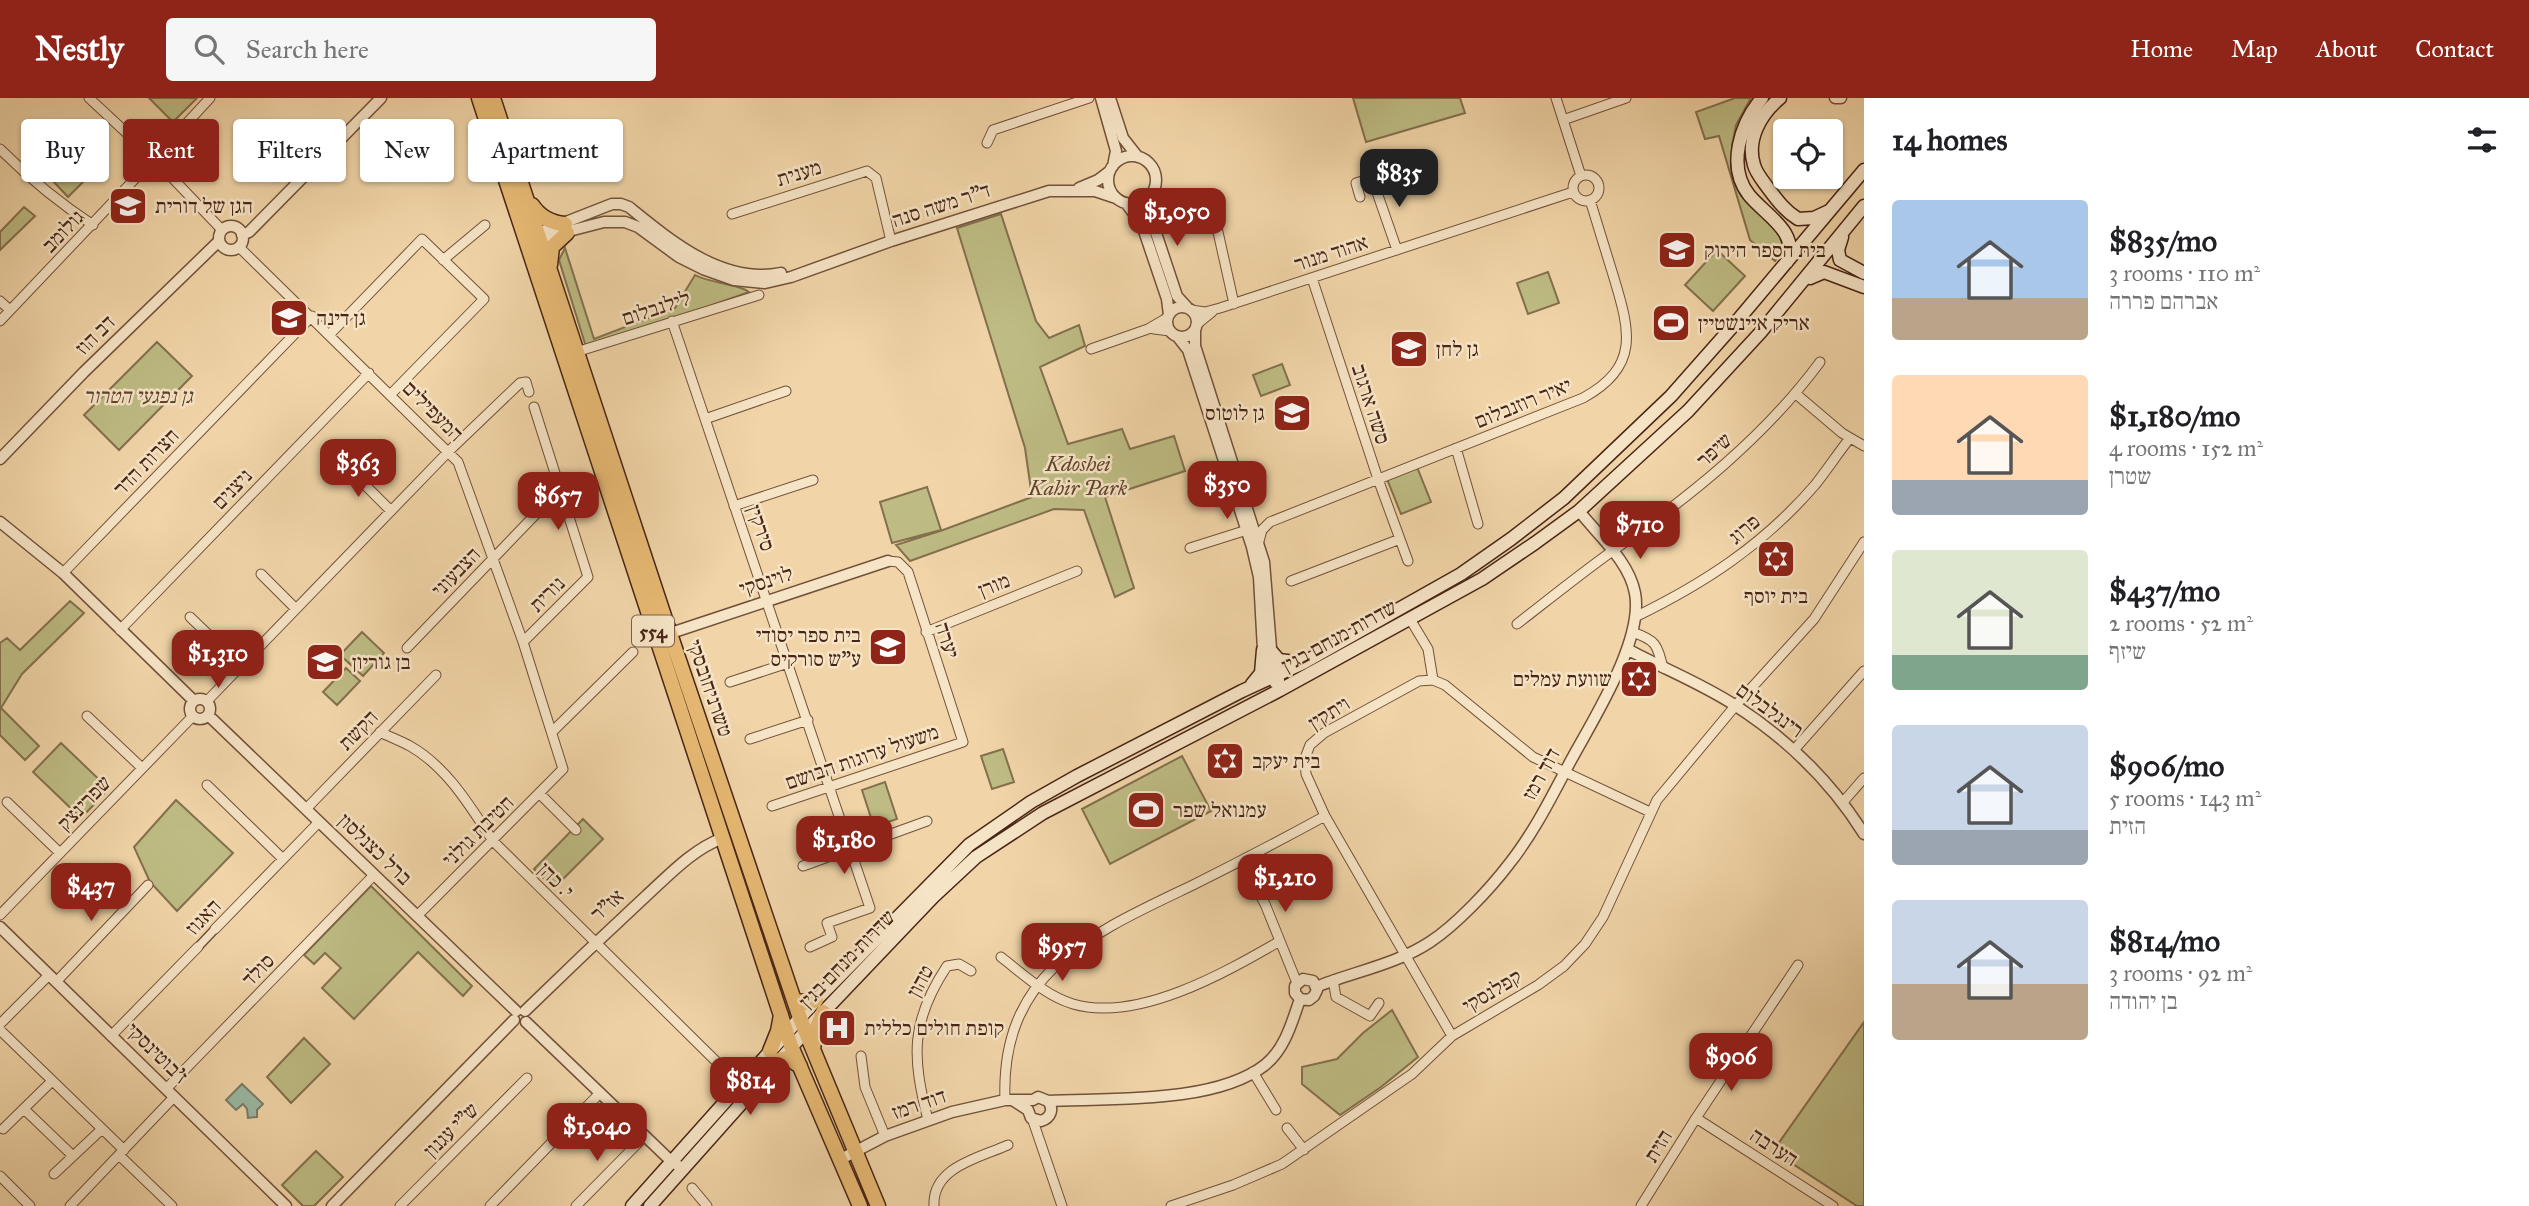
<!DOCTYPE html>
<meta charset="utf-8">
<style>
:root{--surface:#fff;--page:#f6f6f6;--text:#202124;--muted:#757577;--accent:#8f2418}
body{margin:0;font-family:"IM FELL Great Primer","Frank Ruhl Libre",serif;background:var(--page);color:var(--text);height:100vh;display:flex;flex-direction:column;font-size:26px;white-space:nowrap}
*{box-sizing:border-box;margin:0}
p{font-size:23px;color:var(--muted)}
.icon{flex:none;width:38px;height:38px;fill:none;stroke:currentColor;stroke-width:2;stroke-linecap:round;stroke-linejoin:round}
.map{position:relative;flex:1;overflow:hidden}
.drawer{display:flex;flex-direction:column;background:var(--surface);width:665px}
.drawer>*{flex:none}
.guide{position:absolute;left:21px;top:21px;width:665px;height:63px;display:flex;gap:14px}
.tools{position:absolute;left:1773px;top:21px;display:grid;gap:14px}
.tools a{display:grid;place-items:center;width:70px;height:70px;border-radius:7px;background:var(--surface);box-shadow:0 2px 5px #0004;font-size:35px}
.price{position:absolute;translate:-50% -60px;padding:0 16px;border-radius:14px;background:var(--accent);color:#fff;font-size:23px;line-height:46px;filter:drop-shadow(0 2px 4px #0008)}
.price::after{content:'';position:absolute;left:50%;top:42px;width:21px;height:16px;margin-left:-10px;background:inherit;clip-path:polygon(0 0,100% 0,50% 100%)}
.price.active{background:#222;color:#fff}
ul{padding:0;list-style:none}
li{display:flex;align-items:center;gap:21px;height:175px;padding:0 28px}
li span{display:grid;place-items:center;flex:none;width:196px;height:140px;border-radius:7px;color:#555}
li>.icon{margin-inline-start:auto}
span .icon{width:84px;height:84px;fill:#fffc;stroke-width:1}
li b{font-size:30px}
h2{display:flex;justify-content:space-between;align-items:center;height:84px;padding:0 28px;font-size:30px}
.chip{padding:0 24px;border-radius:7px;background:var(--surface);box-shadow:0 2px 5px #0004;font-size:24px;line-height:63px}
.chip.active{background:var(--accent);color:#fff}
header{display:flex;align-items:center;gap:42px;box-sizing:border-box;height:98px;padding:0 35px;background:var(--accent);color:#fff}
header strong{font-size:33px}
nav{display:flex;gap:38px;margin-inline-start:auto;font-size:24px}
.search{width:490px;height:63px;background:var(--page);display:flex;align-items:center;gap:18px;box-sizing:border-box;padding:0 24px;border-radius:7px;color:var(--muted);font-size:26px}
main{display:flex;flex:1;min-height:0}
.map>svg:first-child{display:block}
.green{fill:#bebc84;stroke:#83704d;stroke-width:2}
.water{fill:#9bb9a4;stroke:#7a7e6b;stroke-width:2}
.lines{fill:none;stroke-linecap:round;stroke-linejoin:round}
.pedestrian-casing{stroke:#72513a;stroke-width:10}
.minor-casing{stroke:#72513a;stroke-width:11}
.tertiary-casing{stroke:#72513a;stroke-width:13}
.secondary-casing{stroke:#482516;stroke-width:15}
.primary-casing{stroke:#482516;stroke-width:17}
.pedestrian{stroke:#f6e4c6;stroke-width:7}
.minor{stroke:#f6e4c6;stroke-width:9}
.tertiary{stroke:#f6e4c6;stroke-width:10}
.secondary{stroke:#f6e4c6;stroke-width:12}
.primary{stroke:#e8ba74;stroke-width:14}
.labels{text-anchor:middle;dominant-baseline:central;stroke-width:5;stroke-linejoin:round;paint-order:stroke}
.shield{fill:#f6e4c6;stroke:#7c5e4b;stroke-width:2}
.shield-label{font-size:19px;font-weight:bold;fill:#482516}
.street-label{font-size:21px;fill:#482516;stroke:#f6e4c6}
.poi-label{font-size:21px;fill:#482516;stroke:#f6e4c6;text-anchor:start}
.park-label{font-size:21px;font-style:italic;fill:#60432c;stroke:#f6e4c6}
</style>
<header>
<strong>Nestly</strong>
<div class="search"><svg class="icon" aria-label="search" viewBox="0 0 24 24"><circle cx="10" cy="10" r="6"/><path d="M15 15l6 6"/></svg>Search here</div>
<nav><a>Home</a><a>Map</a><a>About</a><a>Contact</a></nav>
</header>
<main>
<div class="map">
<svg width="1864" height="1108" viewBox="0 0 1864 1108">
<rect width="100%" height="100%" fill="#f1d5a8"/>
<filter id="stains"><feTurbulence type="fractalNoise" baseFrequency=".00286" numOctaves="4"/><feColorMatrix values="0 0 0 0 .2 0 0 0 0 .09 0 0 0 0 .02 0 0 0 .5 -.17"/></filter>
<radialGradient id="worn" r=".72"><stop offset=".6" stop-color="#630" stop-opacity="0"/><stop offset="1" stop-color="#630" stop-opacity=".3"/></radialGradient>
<path class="green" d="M149,0h48l-24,24z
M1353,0h107l5,15 -99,29z
M1735,0h16l-15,27 -4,21 2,23 43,60 8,18 -10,14 -25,-21 -31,-104 -14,3 -9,-27z
M86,45l18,18 -36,36 -16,-17z
M24,109l11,9 -35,34v-18z
M1001,116l35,107 13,17 30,-13 6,21 -45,21 28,77 54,-15 8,20 44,-13 11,35 -80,26 29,91 -19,9 -31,-87 -30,-1 -144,52 -14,-16 47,-15 89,-33 -7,-49 -68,-220z
M565,150l29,91 81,-31 20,-33c14,8 45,9 54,17l-162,58 -28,-90z
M1717,152l28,26 -32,35 -28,-26z
M1548,174l11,31 -31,11 -11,-31z
M157,244l35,34 -73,74 -35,-35z
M1282,266l8,21 -29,11 -8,-21z
M1417,369l14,35 -30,12 -14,-35z
M927,389l14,43 -49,13 -12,-41z
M70,503l14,12 -62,61 -21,34 38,38 -14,14 -25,-25v-92l7,-5 13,12z
M362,534l22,21 -21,23 -23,-21z
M346,570l14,13 -23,24 -14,-13z
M61,645l48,46 -28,29 -48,-46z
M1003,651l11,33 -22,7 -11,-33z
M1182,658l29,55 -101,53 -28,-55z
M885,684l12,37 -23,8 -12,-37z
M176,702l57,53 -56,58 -27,-29 -16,-35z
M583,721l20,20 -49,49 -20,-19z
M371,788l101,100 -9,10 -45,-44 -64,67 -32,-31 19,-20 -16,-15 -11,11 -10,-9z
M1392,912l26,47 -37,30 -41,28 -38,-31v-17l35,-8 26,-26z
M1864,924v184h-7l-84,-55z
M304,940l26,26 -39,39 -24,-26z
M316,1053l27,26 -29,29h-11l-21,-21z"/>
<path class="water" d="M242,986l21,20 -6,6v7l-9,1 -1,-9 -4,-5 -7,6 -10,-10z"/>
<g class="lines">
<g class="pedestrian-casing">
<path id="pedestrian" d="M198,849l17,-18"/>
</g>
<g class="minor-casing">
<path id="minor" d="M89,0l58,54
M1556,0l25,78
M1563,22l63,-22
M987,45l6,-13 96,-32
M145 59a9 9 0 1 1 18 0a9 9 0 1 1-18 0Z
M0,51c29,29 59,54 93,76
M161,53l49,-53
M160,67l62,65
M1573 90a13 13 0 1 1 26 0a13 13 0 1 1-26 0Z
M1360,99l-4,-14 16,-5 25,72
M732,116l135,-43 9,7 15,63
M1214,116l20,90
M239,149l219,215 65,180 40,127 -146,147
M443,162l42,-35
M1312,180l66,201 30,82
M0,203l10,9
M1191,212l14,2 15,-4 353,-116
M0,223l149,-157
M672,223l198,587 -43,15 5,14 -22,10
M1196,227l16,-13
M1154,231l16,2
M330,236l92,-95 58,56 4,4 -93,95
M1091,251l57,-20 19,-11
M573,255l186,-58
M1796,296l46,39 22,13
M705,321l81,-28
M1456,350l22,76
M347,369l44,44
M734,408l79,-26
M1259,443l3,-11 8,-8 313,-124c57,-31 47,-67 31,-120 -8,-26 -16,-52 -24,-78
M1190,450l57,-18
M63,475l249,-257
M261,476l35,35
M1291,483l109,-42
M190,519l51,49
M1635,519c70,-34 128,-72 180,-132 12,-15 23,-32 35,-47
M1410,521l18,30 5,31
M1517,526c31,-24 62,-49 94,-72 78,-55 152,-113 209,-190
M120,532l249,-257
M926,534l151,-61
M1632,534c24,8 25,12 31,36
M523,544l65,-65 -54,-170
M407,550l153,-159
M730,584l58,-19
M207,603l242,-250 71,-68 6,-1 3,10
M87,618l55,52
M553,633l80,-79
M380,634c10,5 21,9 30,14 37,21 60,60 83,95l247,244
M750,641l58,-19
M1794,652l70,-79
M207,687l76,74
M539,695l37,37
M1844,703l20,-23
M7,704l53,51
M772,708l191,-64 -55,-170 -10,-10 -10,-1
M306,711l130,-134
M1241,763l24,43 32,79
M803,768l124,-45
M0,817l193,-199
M215,831l104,-107
M1001,859c22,17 45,39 72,47 65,19 153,-32 207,-63
M1333,882l3,17 34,19 9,-13
M56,884l92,-97
M0,926l49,-49
M0,932l124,120
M111,938l87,-89
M1452,938l-127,-220 -19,-42 -1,-16 5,-13 14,-12 95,-52 14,-1 12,5 88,72 117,55
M861,958l4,31 20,49
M1253,974l23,38
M166,991l208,-214
M1005,1002c-5,-129 88,-167 188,-215 44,-22 88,-45 132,-69
M24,1011l49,47
M1032,1020l30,88
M1696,1020l137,88
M928,1022c-16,-63 -18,-98 19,-154l12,-2 12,7
M1287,1030l17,22
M3,1031l49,-48
M119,1057l53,51
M54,1076l48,-45
M0,1078l30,30
M692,1090l15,18
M70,1108l104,-109
M400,1108l127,-128
M490,1108l110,-113
M576,1108l64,-65
M934,1108c-2,-39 45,-48 74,-61
M1171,1108l62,-21 49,-21 130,-90 40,-38 86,-51 26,-19 21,-22 18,-27 54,-117 79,-95 78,-86 50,-77
M1641,1108l55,-88 102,-153"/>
</g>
<g class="tertiary-casing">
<path id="tertiary" d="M1101,0l15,53 -3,15
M1110,0l13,40 15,19
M1835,0h6
M1108 82a24 24 0 1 1 48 0a24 24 0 1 1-48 0Z
M1079,90l19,-8 12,-9
M1151,96l-2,11 3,16 25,75 10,11
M1126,105l16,22 25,74 2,16
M219 140a12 12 0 1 1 24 0a12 12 0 1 1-24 0Z
M242,137l7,-3 132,-134
M533,137l79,-31h9l8,3c42,34 94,78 152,66
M534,142l70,-18h21l13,5 41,30 24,12 31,11 31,3 26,-6 100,-36 158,-50h46l21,7
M1167 224a15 15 0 1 1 30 0a15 15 0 1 1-30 0Z
M1195,231v17l69,216 7,86 8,32
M1177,238l11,14 64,197 7,30 4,73 12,33
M0,361l84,-87 135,-131
M0,424l63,51 131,128
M665,537l223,-74
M1627,551c35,19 76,35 109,57 51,33 96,77 128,128
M190 611a10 10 0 1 1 20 0a10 10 0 1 1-20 0Z
M208,617l308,296
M0,829l286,279
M1316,889c37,-15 81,-23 114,-45 26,-17 60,-53 79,-78 24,-30 42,-66 60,-100 23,-43 75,-123 66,-171 -6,-32 -37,-58 -56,-82
M525,913c40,-39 80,-77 121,-115 23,-21 47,-47 77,-58
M526,924l146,140 7,4
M1014,1003l14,9 3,8 10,3c10,-3 13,-12 7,-20
M841,1061l44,-23 67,-24 53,-12h28l5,-3 10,4c62,-3 167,3 217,-36 20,-16 27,-43 35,-66l-5,-6v-7l8,-7 10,2 4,9 -3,6 -5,4 -9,-1
M332,1108l182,-186"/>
</g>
<g class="secondary-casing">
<path id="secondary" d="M1762,0c-21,25 -36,68 -13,97 16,20 51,37 38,67
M1780,0c-19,16 -34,41 -26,67 2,8 9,16 14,23 9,12 17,23 30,31l16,-1 15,-7
M1842,139l-4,13 2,10 24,13
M1810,180l14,-6 40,15
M1271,553l8,9 24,3
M1252,586l9,-11 2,-23
M632,1108l184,-206 153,-155 62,-43 46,-26 165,-85 61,-28 158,-89 50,-35 53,-41 107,-102 61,-69 132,-157
M650,1108l163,-183 120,-126 43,-40 67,-44 237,-123 202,-111 53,-36 44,-32 109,-100 72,-78 104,-127"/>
</g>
<g class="primary-casing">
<path id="primary" d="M479,0l312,948 69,160
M493,0l172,521 135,399 78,188
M532,107c8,12 18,18 33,19
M550,167l2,-18 15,-14
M794,902l13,3 9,-3
M813,951l3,-19 7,-18
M770,953l8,-20 3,-16
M779,962l8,-2 13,8"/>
</g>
<use href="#pedestrian" class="pedestrian"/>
<use href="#minor" class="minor"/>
<use href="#tertiary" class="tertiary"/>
<use href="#secondary" class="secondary"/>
<use href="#primary" class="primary"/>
</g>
<defs>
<g id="school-square" transform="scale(2.0125)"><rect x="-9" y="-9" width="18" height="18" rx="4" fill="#8f2418" stroke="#f6e4c6"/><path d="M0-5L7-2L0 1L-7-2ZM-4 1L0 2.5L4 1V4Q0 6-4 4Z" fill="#fff"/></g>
<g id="stadium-square" transform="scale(2.0125)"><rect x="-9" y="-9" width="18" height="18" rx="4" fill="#8f2418" stroke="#f6e4c6"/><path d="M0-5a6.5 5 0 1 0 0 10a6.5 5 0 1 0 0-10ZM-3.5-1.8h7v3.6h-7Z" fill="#fff"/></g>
<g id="synagogue-square" transform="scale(2.0125)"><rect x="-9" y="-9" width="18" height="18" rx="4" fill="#8f2418" stroke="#f6e4c6"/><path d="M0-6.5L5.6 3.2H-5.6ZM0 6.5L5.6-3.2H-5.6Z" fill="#fff"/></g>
<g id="hospital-square" transform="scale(2.0125)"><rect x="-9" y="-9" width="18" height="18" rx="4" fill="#8f2418" stroke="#f6e4c6"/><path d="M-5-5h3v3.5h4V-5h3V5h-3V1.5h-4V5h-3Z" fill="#fff"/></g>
</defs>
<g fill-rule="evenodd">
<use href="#school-square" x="128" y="108"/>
<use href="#school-square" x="1677" y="152"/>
<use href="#school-square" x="289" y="220"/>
<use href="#stadium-square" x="1671" y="225"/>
<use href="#school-square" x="1409" y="251"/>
<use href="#school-square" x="1292" y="315"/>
<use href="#synagogue-square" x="1776" y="461"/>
<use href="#school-square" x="888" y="549"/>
<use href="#school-square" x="325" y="564"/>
<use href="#synagogue-square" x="1639" y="581"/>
<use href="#synagogue-square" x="1225" y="663"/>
<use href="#stadium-square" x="1146" y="712"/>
<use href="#hospital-square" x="837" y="930"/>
</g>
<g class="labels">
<rect class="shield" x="632" y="517.5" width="42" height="31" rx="5"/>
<g class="shield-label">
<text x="653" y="533">554</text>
</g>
<g class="street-label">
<text transform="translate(799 75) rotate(-17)">מענית</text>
<text transform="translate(941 107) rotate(-18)">ד"ר משה סנה</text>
<text transform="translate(63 133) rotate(-46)">גולומב</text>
<text transform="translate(1331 155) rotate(-18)">אהוד מנור</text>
<text transform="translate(656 210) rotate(-18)">לילנבלום</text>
<text transform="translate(95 237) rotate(-45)">דב הוז</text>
<text transform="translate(1523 305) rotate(-22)">יאיר רוזנבלום</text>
<text transform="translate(1371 306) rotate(72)">סשה ארגוב</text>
<text transform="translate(433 313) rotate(45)">המעפילים</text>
<text transform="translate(1714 352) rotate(-43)">שיפר</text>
<text transform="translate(146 364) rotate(-46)">חצרות הדר</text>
<text transform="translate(232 391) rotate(-46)">ניצנים</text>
<text transform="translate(761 430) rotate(71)">סירקין</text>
<text transform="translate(1744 431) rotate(-40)">פרוג</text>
<text transform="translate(456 474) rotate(-46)">הצבעוני</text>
<text transform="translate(766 483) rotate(-18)">לוינסקי</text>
<text transform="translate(994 487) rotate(-22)">מורן</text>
<text transform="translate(547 496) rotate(-45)">נורית</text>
<text transform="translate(1339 538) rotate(-29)">שדרות מנחם בגין</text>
<text transform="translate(947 542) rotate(72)">יערה</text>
<text transform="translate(710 590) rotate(71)">טשרניחובסקי</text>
<text transform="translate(1770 612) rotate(36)">רינגלבלום</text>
<text transform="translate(1329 615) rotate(-32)">ויתקין</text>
<text transform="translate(358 632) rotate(-46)">הקשת</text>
<text transform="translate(862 659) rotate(-19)">משעול ערוגות הבושם</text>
<text transform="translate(1541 676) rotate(-61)">דוד רמז</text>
<text transform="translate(84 705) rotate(-46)">שפרינצק</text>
<text transform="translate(478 733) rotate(-45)">חטיבת גולני</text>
<text transform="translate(375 751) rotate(44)">ברל כצנלסון</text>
<text transform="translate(556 782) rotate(45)">י. כהן</text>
<text transform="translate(607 807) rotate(-42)">אז"ר</text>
<text transform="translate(203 819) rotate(-46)">האגוז</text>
<text transform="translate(847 861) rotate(-46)">שדרות מנחם בגין</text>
<text transform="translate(258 872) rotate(-46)">סולד</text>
<text transform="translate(920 883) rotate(-62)">טהון</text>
<text transform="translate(1492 893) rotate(-31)">קפלנסקי</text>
<text transform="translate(157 955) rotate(44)">ז'בוטינסקי</text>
<text transform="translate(919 1006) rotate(-19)">דוד רמז</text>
<text transform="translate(451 1032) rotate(-45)">ש"י עגנון</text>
<text transform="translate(1658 1048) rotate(-58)">הזית</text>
<text transform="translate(1774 1049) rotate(33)">הערבה</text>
</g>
<g class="poi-label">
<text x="155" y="108">הגן של דורית</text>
<text x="1704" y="152">בית הספר הירוק</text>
<text x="316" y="220">גן דינה</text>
<text x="1698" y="225">אריק איינשטיין</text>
<text x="1436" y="251">גן לחן</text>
<text x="1265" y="315" text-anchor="end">גן לוטוס</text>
<text x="1776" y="498" text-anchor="middle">בית יוסף</text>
<text x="861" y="537" text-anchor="end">בית ספר יסודי<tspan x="861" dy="24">ע"ש סורקיס</tspan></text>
<text x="352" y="564">בן גוריון</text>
<text x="1612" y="581" text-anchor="end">שוועת עמלים</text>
<text x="1252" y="663">בית יעקב</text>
<text x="1173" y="712">עמנואל שפר</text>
<text x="864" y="930">קופת חולים כללית</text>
</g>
<g class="park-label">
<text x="138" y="298">גן נפגעי הטרור</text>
<text x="1078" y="366">Kdoshei<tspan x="1078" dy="24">Kahir Park</tspan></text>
</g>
</g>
<rect width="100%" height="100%" filter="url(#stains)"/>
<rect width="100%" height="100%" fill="url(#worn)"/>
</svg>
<div class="tools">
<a><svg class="icon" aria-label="locate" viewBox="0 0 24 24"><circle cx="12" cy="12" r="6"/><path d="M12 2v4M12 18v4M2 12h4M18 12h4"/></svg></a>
</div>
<b class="price active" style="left:1399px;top:111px">$835</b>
<b class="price" style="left:1177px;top:150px">$1,050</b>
<b class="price" style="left:358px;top:401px">$363</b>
<b class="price" style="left:1227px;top:423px">$350</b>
<b class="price" style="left:558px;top:434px">$657</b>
<b class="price" style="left:1640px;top:463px">$710</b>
<b class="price" style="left:218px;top:592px">$1,310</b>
<b class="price" style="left:844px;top:778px">$1,180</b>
<b class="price" style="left:1285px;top:816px">$1,210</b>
<b class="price" style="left:91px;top:825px">$437</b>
<b class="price" style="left:1062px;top:885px">$957</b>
<b class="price" style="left:1731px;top:995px">$906</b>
<b class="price" style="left:750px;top:1019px">$814</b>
<b class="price" style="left:597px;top:1065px">$1,040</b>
<div class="guide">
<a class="chip">Buy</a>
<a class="chip active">Rent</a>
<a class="chip">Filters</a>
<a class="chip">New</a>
<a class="chip">Apartment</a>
</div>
</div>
<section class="drawer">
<h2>14 homes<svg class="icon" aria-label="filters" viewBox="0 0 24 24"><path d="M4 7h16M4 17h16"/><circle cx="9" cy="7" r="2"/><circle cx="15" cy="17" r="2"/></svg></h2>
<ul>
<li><span style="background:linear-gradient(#a9c7e8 70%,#b9a48a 0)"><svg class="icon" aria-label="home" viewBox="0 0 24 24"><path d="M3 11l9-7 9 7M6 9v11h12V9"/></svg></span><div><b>$835/mo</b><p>3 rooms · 110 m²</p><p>אברהם פררה</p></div></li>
<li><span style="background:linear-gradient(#ffd9b3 75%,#9aa5b1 0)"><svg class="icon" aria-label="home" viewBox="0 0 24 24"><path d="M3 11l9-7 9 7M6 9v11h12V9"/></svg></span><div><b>$1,180/mo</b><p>4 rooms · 152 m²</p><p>שטרן</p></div></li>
<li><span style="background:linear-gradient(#dfe7d0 75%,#7fa58c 0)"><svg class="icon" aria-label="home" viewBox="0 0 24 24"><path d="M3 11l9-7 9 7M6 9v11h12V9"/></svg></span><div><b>$437/mo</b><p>2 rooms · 52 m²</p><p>שיזף</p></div></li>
<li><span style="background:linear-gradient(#c9d6e8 75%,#9aa5b1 0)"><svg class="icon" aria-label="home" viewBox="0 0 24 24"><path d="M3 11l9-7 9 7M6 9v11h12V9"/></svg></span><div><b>$906/mo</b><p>5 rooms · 143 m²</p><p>הזית</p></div></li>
<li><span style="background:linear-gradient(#c9d6e8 60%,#b9a48a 0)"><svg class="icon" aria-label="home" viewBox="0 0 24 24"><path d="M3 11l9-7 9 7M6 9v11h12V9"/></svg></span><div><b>$814/mo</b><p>3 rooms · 92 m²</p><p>בן יהודה</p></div></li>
</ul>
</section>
</main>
